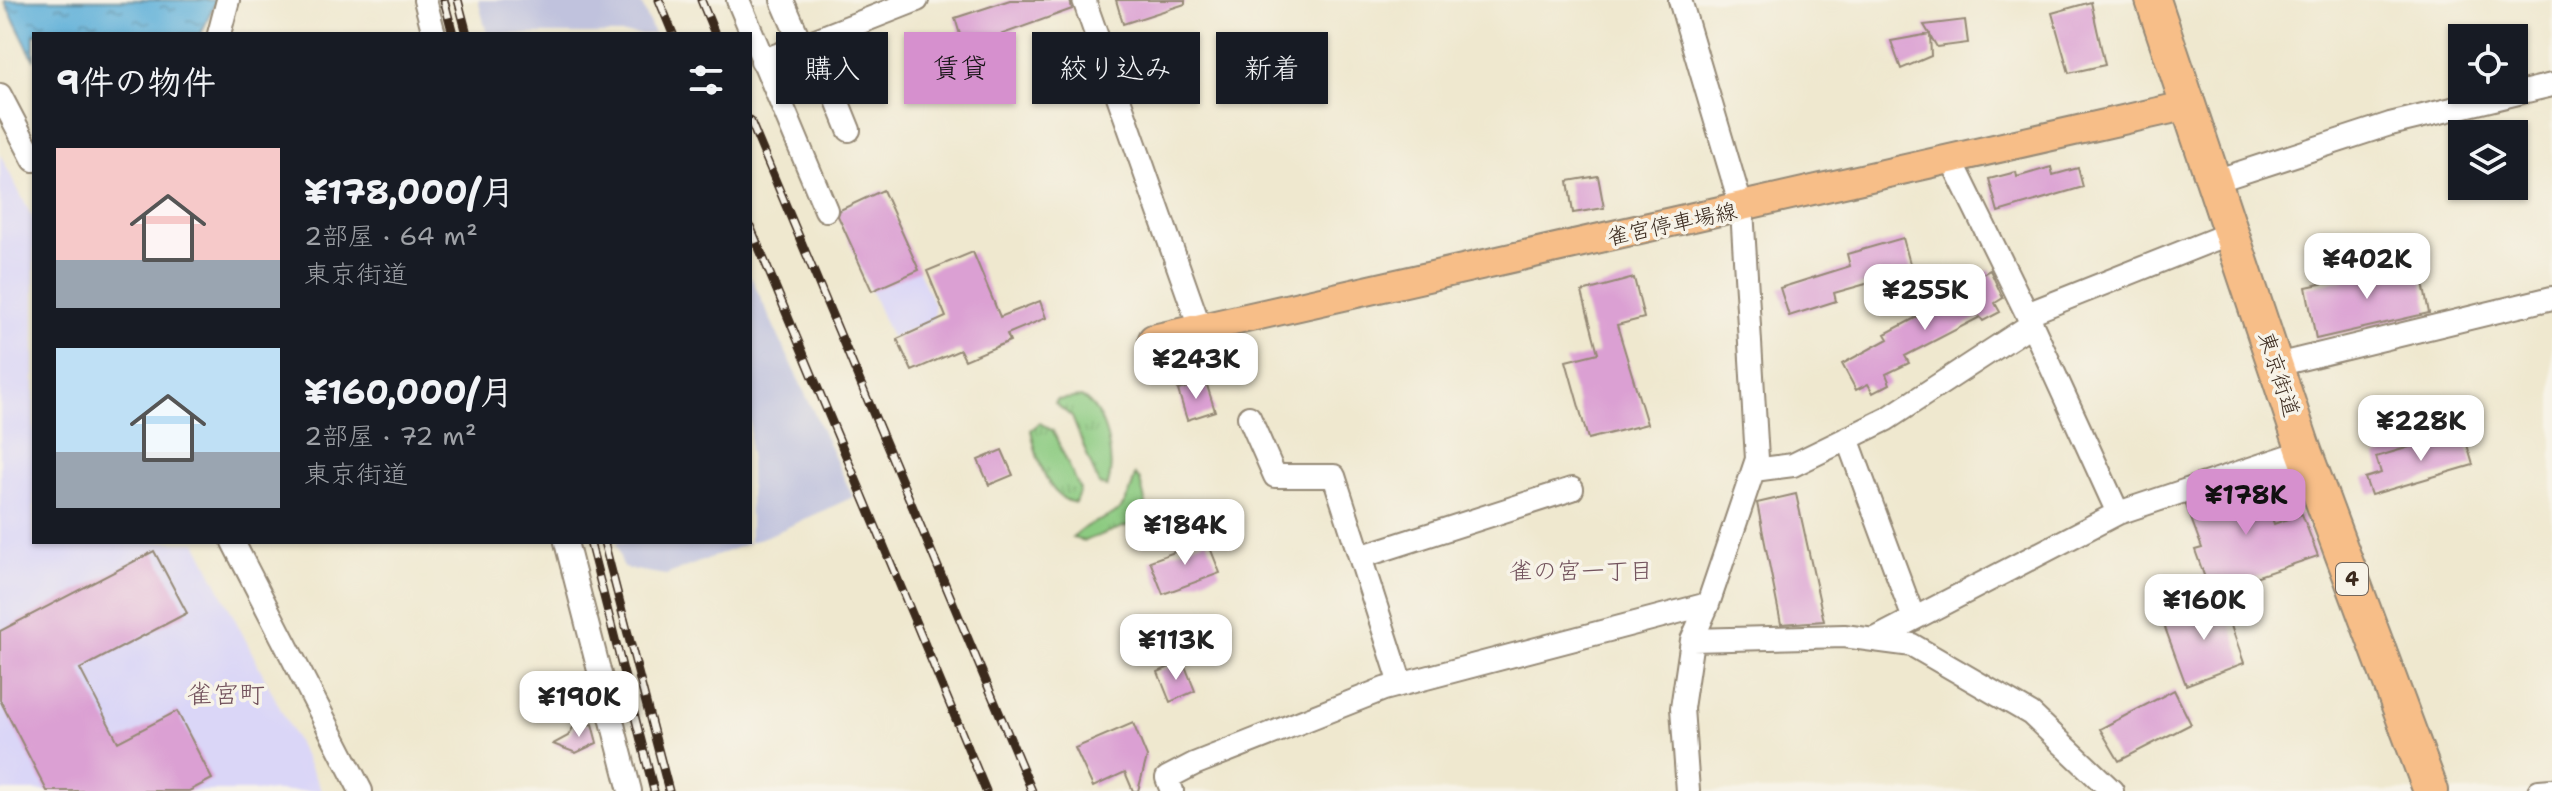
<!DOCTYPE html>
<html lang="ja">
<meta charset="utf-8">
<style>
:root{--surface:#171b24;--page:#242831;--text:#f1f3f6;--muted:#9ea1a6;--accent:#d690ce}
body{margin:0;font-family:"Shantell Sans","Klee One",sans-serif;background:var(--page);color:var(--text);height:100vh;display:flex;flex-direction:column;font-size:30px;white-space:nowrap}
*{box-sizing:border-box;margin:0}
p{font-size:26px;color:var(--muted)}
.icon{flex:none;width:44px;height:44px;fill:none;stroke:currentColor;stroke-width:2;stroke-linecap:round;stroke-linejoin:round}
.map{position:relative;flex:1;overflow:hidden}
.sheet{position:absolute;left:32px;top:32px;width:720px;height:512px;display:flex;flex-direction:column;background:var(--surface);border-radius:0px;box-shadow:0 2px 6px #0004}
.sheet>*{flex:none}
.guide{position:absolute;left:776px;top:32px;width:760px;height:72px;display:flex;gap:16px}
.fabs{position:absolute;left:2448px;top:24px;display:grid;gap:16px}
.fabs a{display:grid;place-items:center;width:80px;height:80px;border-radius:0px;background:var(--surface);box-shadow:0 2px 6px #0004;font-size:40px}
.price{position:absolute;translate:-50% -68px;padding:0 18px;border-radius:16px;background:#fff;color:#222;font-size:26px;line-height:52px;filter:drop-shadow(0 2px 4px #0008)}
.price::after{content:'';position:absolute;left:50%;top:48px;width:24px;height:18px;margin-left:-12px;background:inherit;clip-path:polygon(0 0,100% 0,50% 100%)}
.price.on{background:var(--accent);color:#111}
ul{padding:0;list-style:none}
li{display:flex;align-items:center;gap:24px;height:200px;padding:0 24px}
li span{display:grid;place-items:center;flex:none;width:224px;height:160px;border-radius:0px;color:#555}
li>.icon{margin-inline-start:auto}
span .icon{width:96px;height:96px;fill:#fffc;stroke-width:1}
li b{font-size:34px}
h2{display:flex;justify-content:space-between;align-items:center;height:96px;padding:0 24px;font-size:34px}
.chip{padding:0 28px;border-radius:0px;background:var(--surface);box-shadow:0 2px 6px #0004;font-size:28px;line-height:72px}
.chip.on{background:var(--accent);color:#111}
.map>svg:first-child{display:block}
.built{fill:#dad6f7}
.industrial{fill:#c0c2dd}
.grass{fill:url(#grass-tufts);stroke:#647a50;stroke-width:2}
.water{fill:url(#water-ripples);stroke:#4c6d7c;stroke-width:2}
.building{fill:#dba0d3}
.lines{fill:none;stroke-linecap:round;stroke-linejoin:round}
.minor-casing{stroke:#958976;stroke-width:26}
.major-casing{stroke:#958976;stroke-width:32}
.highway-casing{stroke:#958976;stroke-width:38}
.minor{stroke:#fff;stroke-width:22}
.major{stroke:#f7be88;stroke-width:28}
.highway{stroke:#f7be88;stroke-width:34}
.rail-casing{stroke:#3b2a1e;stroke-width:9}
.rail{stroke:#f7f3e8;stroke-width:6;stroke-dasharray:18;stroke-linecap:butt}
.labels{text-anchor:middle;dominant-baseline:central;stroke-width:7;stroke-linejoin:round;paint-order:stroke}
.shield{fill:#f7f3e8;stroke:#73665b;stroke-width:2}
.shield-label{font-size:20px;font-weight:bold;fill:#3b2a1e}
.street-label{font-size:22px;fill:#3b2a1e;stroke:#f7f3e8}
.neighbourhood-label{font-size:24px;fill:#73535d;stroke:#f7f3e8}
.quarter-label{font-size:26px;fill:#73535d;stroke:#f7f3e8}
</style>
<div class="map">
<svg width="2552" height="791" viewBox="0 0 2552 791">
<defs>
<pattern id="grass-tufts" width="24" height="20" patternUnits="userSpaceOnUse" patternTransform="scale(2)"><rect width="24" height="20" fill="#8ccb81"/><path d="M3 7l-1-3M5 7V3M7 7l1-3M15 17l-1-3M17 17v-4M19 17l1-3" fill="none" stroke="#7aae6f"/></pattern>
<pattern id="water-ripples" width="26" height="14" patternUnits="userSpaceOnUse" patternTransform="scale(2)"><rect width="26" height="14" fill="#5eb0d9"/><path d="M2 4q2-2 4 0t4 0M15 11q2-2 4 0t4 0" fill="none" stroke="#4f8faf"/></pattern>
</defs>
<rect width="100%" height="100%" fill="#f7f3e8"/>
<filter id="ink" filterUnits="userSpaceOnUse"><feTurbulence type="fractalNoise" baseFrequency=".0125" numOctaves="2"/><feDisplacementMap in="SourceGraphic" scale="16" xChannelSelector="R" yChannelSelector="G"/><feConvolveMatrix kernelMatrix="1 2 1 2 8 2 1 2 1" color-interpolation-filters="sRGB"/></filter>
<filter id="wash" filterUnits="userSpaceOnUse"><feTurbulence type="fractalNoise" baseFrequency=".006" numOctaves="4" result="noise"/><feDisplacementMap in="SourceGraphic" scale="32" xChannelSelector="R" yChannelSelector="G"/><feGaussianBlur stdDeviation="1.8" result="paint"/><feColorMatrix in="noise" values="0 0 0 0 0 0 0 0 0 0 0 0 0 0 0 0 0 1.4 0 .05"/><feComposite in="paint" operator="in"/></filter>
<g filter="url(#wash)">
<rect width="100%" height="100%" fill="#efe8cf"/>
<path class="built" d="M0,154l34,67v321h162l126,249h-322z
M883,190l51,115v12l-5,5 -38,15 -55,-126z"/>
<path class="industrial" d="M478,0h162l14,34h-167z
M750,275l103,222 -76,35 -111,43 -43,-7 -7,-26h134z"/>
<path class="grass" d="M1081,397c25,12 36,66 26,90l-8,-2 -27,-68 -17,-14 2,-3z
M1040,423l13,8 27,59 -5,13c-29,-5 -39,-48 -44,-73z
M1135,475l5,5 6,25 -11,18 -51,18 -12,-3c28,-29 51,-8 63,-63z"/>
<path class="water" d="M4,0h212l-15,34h-167v26z"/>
<g id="blocks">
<path class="building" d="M1010,0h60l2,9 -108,39 -9,-30z
M1116,0h69v4l-62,20z
M2091,2l14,63 -36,8 -17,-60z
M1965,20l3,23 -31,4 -13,-22z
M1930,34l1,22 -30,13 -10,-28z
M2051,167l2,8 25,-7 5,19 -85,25 -9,-33 27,-7 1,5z
M1598,176l6,32 -31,5 -5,-32z
M883,190l36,80 -47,21 -34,-75 2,-6z
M1903,238l9,33 -78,22 2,8 -47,15 -9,-28 70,-22 -3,-12z
M973,252l27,65 40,-16 6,17 -39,16 3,7 -45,19 -5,-10 -48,21 -15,-32 49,-22 -19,-46z
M2419,263l10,50 -113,26 -10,-52z
M1990,270l13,28 -8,5 5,9 -17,9 -3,-4 -75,39 4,7 -23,11 4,10 -17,9 -5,-9 -12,6 -14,-26 46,-25 -3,-5 68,-36 -2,-6z
M1634,278l10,40 -27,7 30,99 -59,15 -22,-78 32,-8 -16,-61z
M1206,382l9,29 -28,9 -9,-30z
M2463,431l10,34 -102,30 -6,-17 16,-5 -5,-16z
M1002,450l11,25 -24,10 -11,-25z
M2259,481l15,43 28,-10 16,42 -108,36 -15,-42 7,-2 -16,-43z
M1796,494l28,127 -43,3 -24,-121z
M1207,540l13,33 -57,21 -13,-33z
M154,551l33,62 -107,56 38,73 59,-31 35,68 -23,12h-142l-47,-91v-69z
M2222,600l22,63 -58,22 -23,-63z
M1183,661l12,30 -25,11 -12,-30z
M2174,690l17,34 -72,37 -19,-32z
M1133,723l14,34 -9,34h-5l-8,-19 -32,15 -18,-39z
M592,724l5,19 -21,10 -23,-9 15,-8 6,-10z"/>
</g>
</g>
<g filter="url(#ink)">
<use href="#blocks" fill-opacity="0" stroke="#958976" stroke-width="2"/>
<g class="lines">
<g class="minor-casing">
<path id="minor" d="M425,0l9,34
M738,0l88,210
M782,0l20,46
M1084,0l116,328
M1680,0l62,209 15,250 -49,145 -16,36 -10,68 6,83
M219,34l9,-34
M813,41l36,89
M762,61l155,-61
M0,95l34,65
M1952,161l75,153 91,199
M2215,181l175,-57 162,-39
M2027,314l206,-82
M2276,365l276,-67
M1249,417l26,59h59l67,208
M1847,438l67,181
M1754,470l39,-5 94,-46 145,-95
M233,542l128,249
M566,542l64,249
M1360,557l212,-68
M1877,638l241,-125 186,-62
M1692,640l152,-4 68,9 119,69 81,77
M1172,791l-5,-13 27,-14 190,-75 324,-85
M2539,791l13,-1"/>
</g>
<g class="major-casing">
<path id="major" d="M1153,339l1036,-234"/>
</g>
<g class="highway-casing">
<path id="highway" d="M2153,0l151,451 127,340"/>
</g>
<use href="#minor" class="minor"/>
<use href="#major" class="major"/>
<use href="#highway" class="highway"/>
<g class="rail-casing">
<path id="rail" d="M444,0l9,34
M458,0l9,34
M659,0l14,34
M701,0l14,34
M750,120l282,671
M750,226l236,565
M590,542l64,249
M604,542l65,249"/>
</g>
<use href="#rail" class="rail"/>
</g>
</g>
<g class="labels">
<rect class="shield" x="2336" y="563" width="32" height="32" rx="6"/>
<g class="shield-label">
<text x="2352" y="579">4</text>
</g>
<g class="street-label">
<text transform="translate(1672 224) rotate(-12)">雀宮停車場線</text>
<text transform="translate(2279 374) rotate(72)">東京街道</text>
</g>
<g class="neighbourhood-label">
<text x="1581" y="571">雀の宮一丁目</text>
</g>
<g class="quarter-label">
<text x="226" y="693">雀宮町</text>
</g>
</g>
</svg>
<div class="fabs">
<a><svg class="icon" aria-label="locate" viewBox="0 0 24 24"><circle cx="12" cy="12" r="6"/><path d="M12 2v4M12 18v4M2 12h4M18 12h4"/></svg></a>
<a><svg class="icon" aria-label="layers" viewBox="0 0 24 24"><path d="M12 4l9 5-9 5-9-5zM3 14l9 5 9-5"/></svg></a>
</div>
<b class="price" style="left:2367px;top:301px">¥402K</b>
<b class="price" style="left:1925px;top:332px">¥255K</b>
<b class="price" style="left:1196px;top:401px">¥243K</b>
<b class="price" style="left:2421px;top:463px">¥228K</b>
<b class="price on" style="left:2246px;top:537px">¥178K</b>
<b class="price" style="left:1185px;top:567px">¥184K</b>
<b class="price" style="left:2204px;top:642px">¥160K</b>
<b class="price" style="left:1176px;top:682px">¥113K</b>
<b class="price" style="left:579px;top:739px">¥190K</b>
<div class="guide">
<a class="chip">購入</a>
<a class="chip on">賃貸</a>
<a class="chip">絞り込み</a>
<a class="chip">新着</a>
</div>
<section class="sheet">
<h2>9件の物件<svg class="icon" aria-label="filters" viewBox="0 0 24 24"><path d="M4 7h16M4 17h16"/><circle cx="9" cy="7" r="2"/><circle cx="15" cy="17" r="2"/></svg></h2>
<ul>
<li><span style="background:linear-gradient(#f6c9c9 70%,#9aa5b1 0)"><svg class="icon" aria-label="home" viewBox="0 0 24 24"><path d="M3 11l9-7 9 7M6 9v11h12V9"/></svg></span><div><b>¥178,000/月</b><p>2部屋 · 64 m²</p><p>東京街道</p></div></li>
<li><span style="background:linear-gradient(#bfe0f5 65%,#9aa5b1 0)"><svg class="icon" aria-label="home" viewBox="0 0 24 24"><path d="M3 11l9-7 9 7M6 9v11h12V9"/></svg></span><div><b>¥160,000/月</b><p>2部屋 · 72 m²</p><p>東京街道</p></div></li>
</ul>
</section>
</div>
